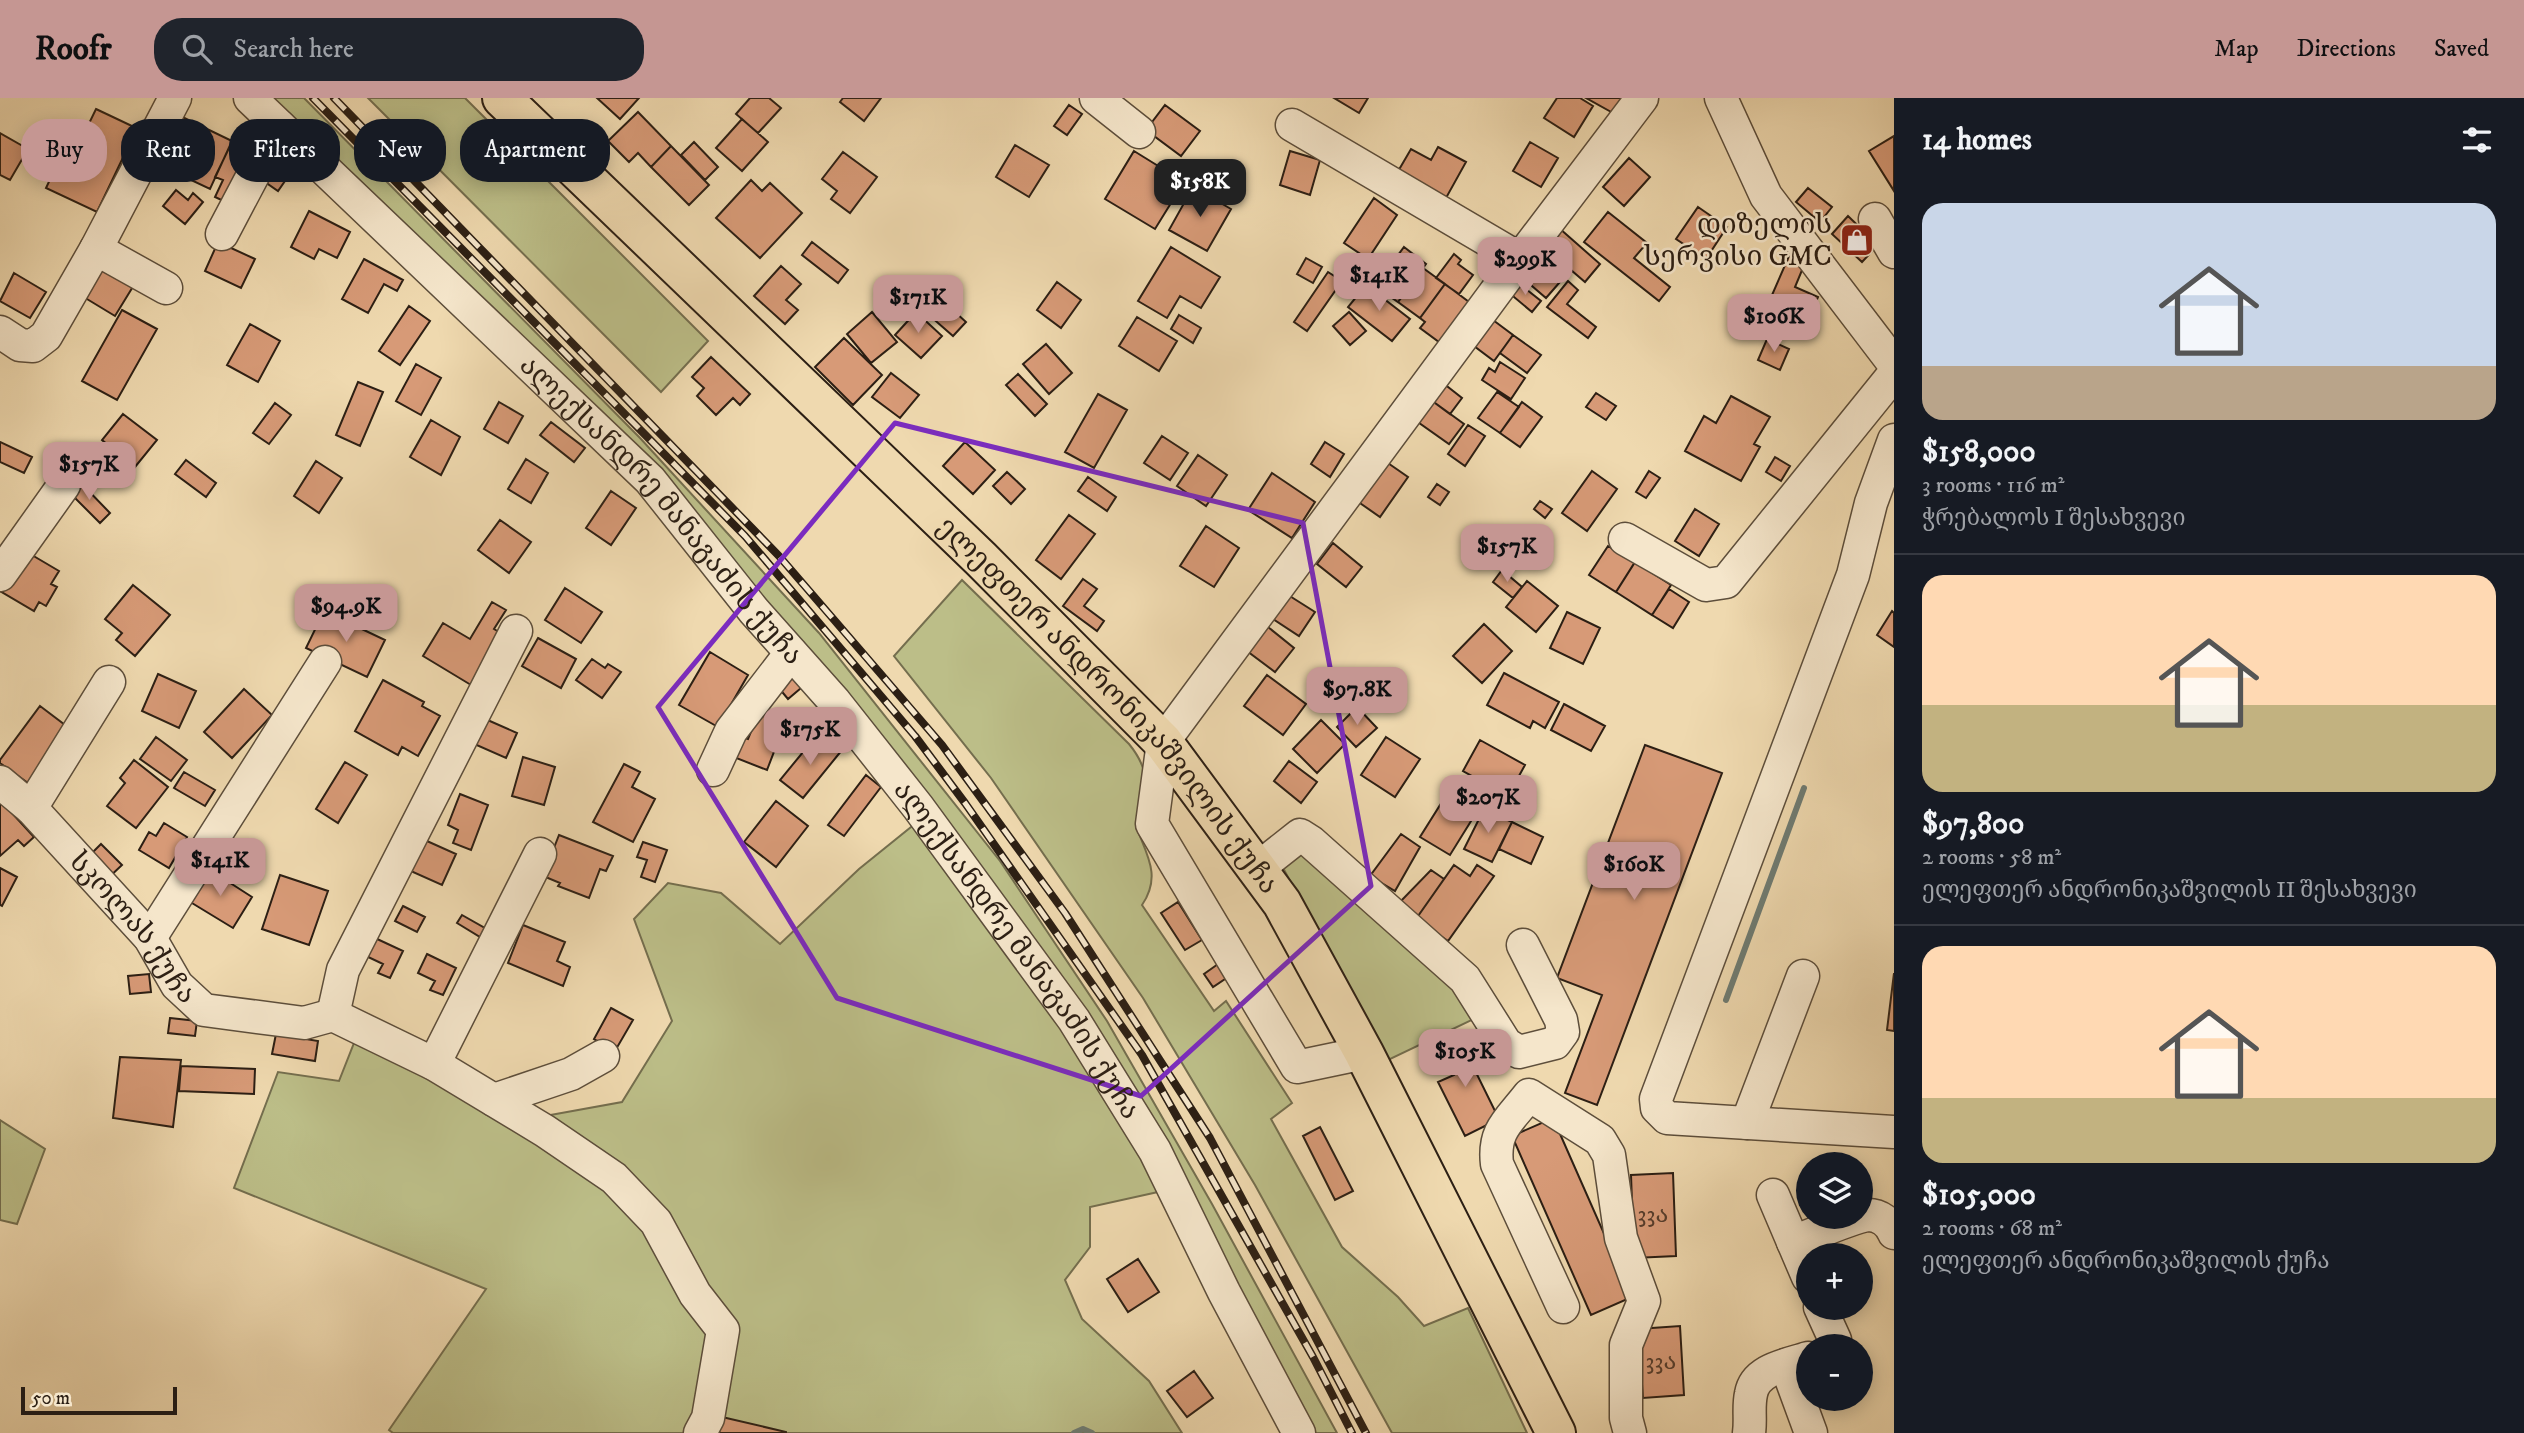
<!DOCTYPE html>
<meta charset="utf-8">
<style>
:root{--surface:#171b24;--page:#20242c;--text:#f1f3f6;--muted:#9ea1a6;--line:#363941;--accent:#c59692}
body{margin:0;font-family:"IM FELL DW Pica","Noto Serif Georgian",serif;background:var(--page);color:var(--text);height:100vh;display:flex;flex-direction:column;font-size:26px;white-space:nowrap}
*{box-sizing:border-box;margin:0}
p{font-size:23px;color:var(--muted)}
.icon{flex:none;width:38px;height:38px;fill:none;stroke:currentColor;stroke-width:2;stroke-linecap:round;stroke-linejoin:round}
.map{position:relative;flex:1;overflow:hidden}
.details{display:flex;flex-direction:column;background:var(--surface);width:630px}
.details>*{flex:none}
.guide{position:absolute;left:21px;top:21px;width:665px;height:63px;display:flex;gap:14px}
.tools{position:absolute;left:1796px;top:1054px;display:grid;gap:14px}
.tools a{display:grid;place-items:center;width:77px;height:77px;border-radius:50%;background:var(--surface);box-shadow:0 4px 18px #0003;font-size:35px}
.scale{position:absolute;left:21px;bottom:18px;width:156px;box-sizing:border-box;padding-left:7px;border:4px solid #2c1f14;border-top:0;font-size:19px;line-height:24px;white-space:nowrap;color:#2c1f14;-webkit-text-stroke:5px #f5e6cb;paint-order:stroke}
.price{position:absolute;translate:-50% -60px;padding:0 16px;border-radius:14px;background:var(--accent);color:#111;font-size:23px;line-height:46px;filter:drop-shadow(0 2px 4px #0008)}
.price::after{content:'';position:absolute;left:50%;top:42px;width:21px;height:16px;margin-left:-10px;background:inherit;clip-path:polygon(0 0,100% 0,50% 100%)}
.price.active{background:#222;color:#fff}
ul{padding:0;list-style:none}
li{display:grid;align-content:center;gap:14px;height:371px;padding:0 28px}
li+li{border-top:2px solid var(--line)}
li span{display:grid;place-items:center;height:217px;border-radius:21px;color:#555}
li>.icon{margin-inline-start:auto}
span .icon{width:126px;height:126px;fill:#fffc;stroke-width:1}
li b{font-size:30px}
h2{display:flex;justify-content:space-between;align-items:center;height:84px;padding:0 28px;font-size:30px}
.chip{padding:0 24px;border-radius:28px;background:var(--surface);box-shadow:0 4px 18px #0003;font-size:24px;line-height:63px}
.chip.active{background:var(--accent);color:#111}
header{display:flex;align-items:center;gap:42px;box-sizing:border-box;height:98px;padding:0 35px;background:var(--accent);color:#111}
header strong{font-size:33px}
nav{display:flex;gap:38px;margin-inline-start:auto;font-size:24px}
.search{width:490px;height:63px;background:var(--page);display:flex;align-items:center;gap:18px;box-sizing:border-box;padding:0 24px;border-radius:28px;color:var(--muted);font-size:26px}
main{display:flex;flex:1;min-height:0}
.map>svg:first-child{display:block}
.green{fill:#bcbe88;stroke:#746e4e;stroke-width:2}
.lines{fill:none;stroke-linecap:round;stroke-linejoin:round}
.stream{stroke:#6e7b72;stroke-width:6}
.building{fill:#d79a77;stroke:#2c1f14;stroke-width:2}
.minor-casing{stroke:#5d4e3b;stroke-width:35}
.major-casing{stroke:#2c1f14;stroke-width:42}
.minor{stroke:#f5e6cb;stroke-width:32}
.major{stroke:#efd9af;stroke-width:38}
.rail-casing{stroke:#2c1f14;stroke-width:8}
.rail{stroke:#f5e6cb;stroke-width:5;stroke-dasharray:16;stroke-linecap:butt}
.marked{fill:none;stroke:#7b2cbf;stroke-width:5;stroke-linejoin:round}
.labels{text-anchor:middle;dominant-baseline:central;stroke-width:5;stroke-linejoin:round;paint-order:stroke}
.number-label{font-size:24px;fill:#573e2d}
.poi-label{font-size:28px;fill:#2c1f14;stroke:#f5e6cb;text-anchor:end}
.street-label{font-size:28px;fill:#2c1f14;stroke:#f5e6cb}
</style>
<header>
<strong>Roofr</strong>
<div class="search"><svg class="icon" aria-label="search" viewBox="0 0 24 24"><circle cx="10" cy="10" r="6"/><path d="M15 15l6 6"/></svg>Search here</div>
<nav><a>Map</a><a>Directions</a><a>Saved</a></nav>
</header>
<main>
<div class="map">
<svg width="1894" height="1335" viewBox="0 0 1894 1335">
<rect width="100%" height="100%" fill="#efd9af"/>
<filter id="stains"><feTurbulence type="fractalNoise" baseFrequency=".00286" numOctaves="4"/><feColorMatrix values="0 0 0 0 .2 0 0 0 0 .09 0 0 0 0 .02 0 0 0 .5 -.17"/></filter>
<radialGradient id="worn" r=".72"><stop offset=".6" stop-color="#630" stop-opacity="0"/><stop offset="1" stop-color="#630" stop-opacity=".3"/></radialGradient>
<path class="green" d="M269,0h35l336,340 179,195 181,228 107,160 105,183 125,229h-30l-323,-558 -149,-197 -176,-196z
M368,0h97l243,243 -47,51z
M962,482l167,164c24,29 19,52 8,85 11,28 24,48 5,76l72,106 12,-10 66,102 -21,16 71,128 56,50 26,29 44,-18 59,125h-135l-137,-248 -112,-187 -152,-220 -97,-122z
M921,721l91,130 131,205 15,38 -68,15v40l-25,33 17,39 67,62 33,52h-789l-4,-3 97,-141 -252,-101 44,-116 61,9 17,-43 156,84 110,-20 50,-81 -38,-102 34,-36 53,10 59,51 79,-75z
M1292,750l29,7 159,161 -94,45 -105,-197z
M0,1022l45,29 -28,75 -17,-4z"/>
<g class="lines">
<path class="stream" d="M1726,902l78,-212
M1074,1335l9,-4 9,4"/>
</g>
<path class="building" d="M597,0h42l-19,21z
M750,0h19l12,10 -23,25 -22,-19z
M843,0h38l-17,23 -24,-19z
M1334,0h34l-9,15z
M1557,0h23l13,8 -19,31 -30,-19z
M1586,0h36l-9,15z
M1069,7l13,9 -15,21 -13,-9z
M1165,7l35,26 -19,25 -35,-26z
M96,11l36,17 -8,17 5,2 -32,67 -51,-24 25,-53 10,5z
M638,14l33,34 -20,21 -13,-14 -9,9 -21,-21z
M174,15l58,28 -22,48 -38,-18 5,-10 -20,-10z
M742,21l26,23 -26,29 -26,-23z
M0,35l28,16 -18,31 -10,-5z
M1894,38v55l-25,-40z
M694,44l24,25 -13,13 -24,-25z
M1530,44l28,16 -17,29 -28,-16z
M231,46l24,12 -23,49 -17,-8 8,-17 -8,-3z
M1015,47l34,20 -20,32 -33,-20z
M671,48l38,39 -20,20 -38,-38z
M1438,49l28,15 -25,45 -48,-27 18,-31 20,11z
M273,51l23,16 -18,26 -23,-16z
M1134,53l50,31 -29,47 -50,-30z
M1290,53l30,9 -10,35 -30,-10z
M843,54l34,25 -27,36 -19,-14 6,-8 -15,-12z
M1629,60l21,19 -26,29 -21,-19z
M751,82l11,11 8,-8 32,30 -42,45 -44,-40z
M1193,89l38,22 -24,42 -38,-21z
M1808,90l24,19 -12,15 -24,-20z
M176,92l12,10 5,-7 10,9 -18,22 -22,-18z
M1374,100l23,17 -29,44 -24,-16z
M1698,109l29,20 -21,32 -30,-20z
M309,113l41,21 -13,26 -18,-9 -5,10 -23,-12z
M1608,114l39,31 -13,15 36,29 -11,14 -75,-59z
M1848,118l30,29 -16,17 -30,-28z
M1559,130l41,36 -15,18 -42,-36z
M218,144l37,17 -14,29 -36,-17z
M812,144l36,28 -10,13 -36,-28z
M1171,149l49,30 -19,31 -21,-12 -13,22 -29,-17z
M1404,149l22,17 -28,38 -23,-16z
M1454,156l7,6 -3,4 15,11 -14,19 -23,-16z
M1789,158l16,7 -10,24 23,10 -17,38 -39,-17z
M1545,159l21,18 -20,23 -21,-18z
M1306,160l16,9 -9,16 -16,-9z
M104,161l33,21 -22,36 -33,-20z
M364,161l39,21 -6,11 -13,-7 -16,29 -26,-14z
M781,168l20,18 -15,16 12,10 -13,14 -31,-28z
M1423,170l22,16 -25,34 -22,-16z
M1328,174l14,9 -35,50 -13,-9z
M14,175l32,19 -16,26 -30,-17z
M1568,183l10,9 -11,14 29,23 -8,11 -41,-31z
M1057,184l24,18 -20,28 -24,-18z
M1517,184l24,19 -9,11 -24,-20z
M1445,186l24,18 -30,40 -19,-14 5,-6 -5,-4z
M1366,187l44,34 -18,22 -44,-34z
M943,203l23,21 -13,14 -23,-20z
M409,208l21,15 -30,44 -21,-14z
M122,212l35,19 -40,71 -35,-19z
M872,214l25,30 -26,21 -24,-29z
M916,214l26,24 -21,22 -26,-23z
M1349,214l17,19 -16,14 -17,-19z
M1179,217l22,13 -8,15 -22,-14z
M1137,219l40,24 -18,30 -40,-25z
M1493,222l20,15 -19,26 -20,-15z
M250,226l30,17 -22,41 -31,-17z
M1513,237l28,20 -14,18 -27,-20z
M844,240l38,37 -29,30 -38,-38z
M1767,241l22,10 -9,21 -22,-10z
M1046,246l26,29 -23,21 -26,-30z
M711,259l39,37 -10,11 -7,-7 -17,17 -19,-19 7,-8 -12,-11z
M1500,264l25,16 -14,21 -29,-19 7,-12 6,4z
M416,266l25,14 -20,37 -25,-14z
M891,275l28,22 -19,23 -28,-21z
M1018,276l29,30 -12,12 -29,-31z
M358,284l25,10 -23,54 -24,-11z
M1443,285l19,15 -12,16 -19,-14z
M1497,294l22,15 -19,26 -22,-15z
M1596,295l20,13 -10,14 -20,-13z
M1098,296l29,16 -33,58 -29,-16z
M1731,298l39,21 -16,27 6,3 -19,34 -56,-30 19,-35 12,7z
M1431,302l33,24 -15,20 -34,-24z
M499,304l24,14 -15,27 -24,-14z
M1522,304l20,15 -22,30 -20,-14z
M275,305l16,12 -22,29 -16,-11z
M123,316l34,26 -22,27 -33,-27z
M431,322l29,17 -19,38 -31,-18z
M551,324l34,26 -11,14 -34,-27z
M1468,327l17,11 -20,30 -17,-12z
M1162,338l26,17 -18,27 -26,-17z
M0,344l32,15 -8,16 -24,-11z
M965,344l30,28 -22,24 -30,-28z
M1325,344l19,12 -14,23 -19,-13z
M1198,357l29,20 -21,31 -29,-20z
M1775,359l15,9 -9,15 -15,-9z
M526,361l22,14 -17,30 -23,-14z
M186,362l30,23 -10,14 -31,-23z
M316,363l26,17 -23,35 -25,-17z
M1385,363l23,16 -28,40 -23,-16z
M1592,373l25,18 -30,42 -25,-18z
M1649,373l11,7 -14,20 -10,-6z
M1007,374l18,17 -14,15 -18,-18z
M1272,375l43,29 -23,36 -44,-28z
M1088,379l28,20 -9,14 -29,-20z
M79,383l31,32 -10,10 -32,-32z
M1437,386l12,8 -9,13 -12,-8z
M611,393l25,17 -25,37 -25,-17z
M1540,403l12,8 -7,9 -11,-9z
M1695,411l24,15 -20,32 -24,-15z
M1069,417l26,19 -34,45 -25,-19z
M500,422l31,22 -22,31 -31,-23z
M1206,428l33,22 -25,39 -34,-21z
M1333,445l29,24 -16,20 -29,-23z
M1608,448l27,16 -19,30 -27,-17z
M20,450l39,23 -8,13 6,3 -11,19 -7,-4 -5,9 -34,-20v-10z
M1635,464l36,23 -19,30 -36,-23z
M1502,472l20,17 -9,11 -20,-16z
M1083,481l14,10 -13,17 20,15 -7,10 -34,-25z
M1527,483l31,25 -22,26 -30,-25z
M133,487l37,30 -35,41 -19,-16 6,-7 -17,-14z
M565,490l37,24 -21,31 -36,-23z
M1669,491l20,13 -16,26 -21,-13z
M1285,495l30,19 -16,24 -29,-19z
M492,504l14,8 -12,19 13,8 -31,51 -53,-32 20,-33 27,16z
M324,513l61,29 -18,37 -61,-29z
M1892,513l2,2v34l-17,-12z
M1567,514l33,16 -17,36 -33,-16z
M1263,525l31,25 -19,24 -32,-24z
M1484,526l28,27 -30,32 -29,-27z
M538,540l38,21 -15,29 -39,-22z
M710,554l38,23 -30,52 -39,-22z
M592,561l13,9 3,-4 13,8 -19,26 -26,-18z
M791,567l16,18 -19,16 -15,-18z
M1504,575l55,29 -14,26 -12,-7 -3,7 -43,-23z
M158,576l38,17 -17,37 -37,-17z
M1267,577l39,29 -23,31 -39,-29z
M383,582l41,22 -2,4 18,10 -22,40 -16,-9 -4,8 -43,-24z
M244,591l28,26 -40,43 -28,-26z
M1564,606l41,22 -14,25 -40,-21z
M40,608l29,22 -41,55 -28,-20v-3z
M761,609l26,11 -20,52 -41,-16 8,-20 14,5z
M1357,609l20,21 -21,19 -19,-20z
M483,620l34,15 -11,25 -34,-15z
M1321,622l24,24 -28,29 -24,-24z
M156,639l31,23 -16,21 -31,-22z
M1386,639l34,22 -25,38 -34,-22z
M813,642l13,10 7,-8 9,8 -39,48 -23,-18z
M1480,642l45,25 -17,31 -45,-25z
M1645,647l77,28 -125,332 -32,-12 37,-98 -45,-17z
M523,659l32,10 -11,38 -32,-9z
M134,662l34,27 -32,41 -29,-22 18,-23 -5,-5z
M1289,663l28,21 -16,21 -27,-22z
M345,664l22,13 -29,48 -22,-14z
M624,666l16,8 -8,15 23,12 -22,43 -40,-20z
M184,674l31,18 -10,16 -31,-18z
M866,677l15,12 -37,49 -16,-11z
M460,696l28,11 -17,45 -18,-7 5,-13 -10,-5z
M1447,696l29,19 -26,42 -30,-18z
M0,702l34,37 -10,9 -6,-6 -18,16z
M776,703l32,25 -32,41 -32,-25z
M1484,711l28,13 -20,40 -28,-13z
M1512,724l31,15 -12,27 -32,-15z
M164,725l23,14 -18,31 -30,-18 10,-18 7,4z
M1401,736l19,13 -25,44 -25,-15z
M559,737l54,21 -7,15 -6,-2 -11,29 -31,-12 2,-3 -17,-7z
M418,739l38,17 -14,31 -38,-17z
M643,744l24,8 -12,32 -14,-5 6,-17 -10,-3z
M101,746l21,21 -16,15 -21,-20z
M1454,767l16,11 7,-11 17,11 -46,65 -32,-22z
M0,770l17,9 -15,29 -2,-1z
M207,770l45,29 -19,31 -46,-28z
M1431,772l13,9 -28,40 -17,-16z
M280,777l48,16 -19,54 -47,-16z
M1178,804l24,38 -17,10 -24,-37z
M403,808l22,11 -8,15 -22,-11z
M462,817l28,16 -5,9 -28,-17z
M523,827l42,17 -8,19 13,6 -7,19 -55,-23z
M375,840l28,13 -13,27 -12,-5 5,-9 -17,-8z
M427,856l29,14 -13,27 -13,-5 5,-9 -17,-8z
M1218,866l10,13 -15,10 -9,-13z
M1894,875v58l-7,-1z
M149,876l2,18 -21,2 -2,-18z
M611,910l22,12 -18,31 -21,-12z
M170,920l27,3 -2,15 -27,-3z
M1456,934l43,87 -34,17 -27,-54 16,-7 -16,-34z
M276,936l42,7 -3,20 -43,-7z
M120,959l61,3 -8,67 -60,-9z
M181,968l74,3 -1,25 -75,-3z
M1553,1020l79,179 -41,18 -79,-179z
M1320,1029l33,64 -18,9 -32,-64z
M1673,1075l3,83 -42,2 -3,-83z
M1138,1161l21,33 -31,20 -21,-33z
M1680,1228l4,69 -41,3 -5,-69z
M1194,1273l19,27 -26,19 -20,-26z
M722,1319l64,15v1h-67z"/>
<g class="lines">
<g class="minor-casing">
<g id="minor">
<path id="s1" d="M250,0l400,382 104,131 81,91 83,105 156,213 81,131 69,141 75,141"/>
<path d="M1096,0l43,34"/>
<path d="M1721,0l45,98 128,168"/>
<path d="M1292,27l228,134"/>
<path d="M1875,121l19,33"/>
<path d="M222,136l57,-108"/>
<path d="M96,151l70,39"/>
<path d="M0,234l20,13 13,1 13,-10 50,-87 79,-151"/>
<path d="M1894,342l-23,63 -18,72 -197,524 1,9 10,10 227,14"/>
<path d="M1625,441l81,46 20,-3 168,-208"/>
<path d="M0,477l64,-90"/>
<path d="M713,672l18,-39 60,-78"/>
<path id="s2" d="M0,684l31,26 119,130 27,47 27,25 100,13 29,-8 101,49 111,67 69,47 42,44 39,72 28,36 -15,88 -8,15"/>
<path d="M31,710l78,-126"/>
<path d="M1257,771l43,-34 11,7 154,137 41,65 13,8 36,-9 8,-11 -2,-12 -38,-75"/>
<path d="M150,840l175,-276"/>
<path d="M333,917l10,-45 173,-339"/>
<path d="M1364,955l-67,14 -145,-243 11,-82 357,-483 122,-161"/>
<path d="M434,966l106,-210"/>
<path d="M494,1002l77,-26 32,-18"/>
<path d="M1747,1025l56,-147"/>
<path d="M1773,1097l35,82"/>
<path d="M1793,1144c17,-6 59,-25 75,-27 12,0 22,8 26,18"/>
<path d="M1563,1209l-66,-143c-4,-34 12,-43 32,-69l71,45 9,15 12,83 23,63 -18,44v73l4,15"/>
<path d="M1820,1209l15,33 -2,6"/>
<path d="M1786,1267l25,68"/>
<path d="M1749,1335c2,-13 -1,-26 2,-39 4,-25 36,-29 57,-36"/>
</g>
</g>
<g class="major-casing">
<g id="major">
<path id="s3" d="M502,0l479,461 182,183 119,161 82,150 192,380"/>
</g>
</g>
<use href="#minor" class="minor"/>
<use href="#major" class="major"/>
<g class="rail-casing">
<path id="rail" d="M313,0l432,438 170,200 50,67 177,252 171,302 39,76
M334,0l445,458 163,189 123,168 145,225 156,295"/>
</g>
<use href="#rail" class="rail"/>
</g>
<path class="marked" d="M895,325l408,100 68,363 -230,210 -304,-98 -179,-291z"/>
<defs>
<g id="shop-square" transform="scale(1.75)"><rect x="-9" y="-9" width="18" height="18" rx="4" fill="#8f2418" stroke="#f5e6cb"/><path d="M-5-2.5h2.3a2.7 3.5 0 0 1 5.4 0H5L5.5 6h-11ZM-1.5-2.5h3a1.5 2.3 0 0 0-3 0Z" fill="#fff"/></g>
</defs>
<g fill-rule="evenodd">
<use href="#shop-square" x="1857" y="142"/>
</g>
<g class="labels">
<g class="number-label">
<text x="1653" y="1117">33ა</text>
<text x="1661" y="1264">33ა</text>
</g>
<g class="poi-label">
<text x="1832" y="126">დიზელის<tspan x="1832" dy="32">სერვისი GMC</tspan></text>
</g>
<g class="street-label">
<text stroke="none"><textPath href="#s1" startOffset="583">ალექსანდრე მანაგაძის ქუჩა</textPath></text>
<text stroke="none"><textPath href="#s3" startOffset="859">ელეფთერ ანდრონიკაშვილის ქუჩა</textPath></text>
<text stroke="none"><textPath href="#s2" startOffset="198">სკოლას ქუჩა</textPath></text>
<text stroke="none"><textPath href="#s1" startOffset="1150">ალექსანდრე მანაგაძის ქუჩა</textPath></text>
</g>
</g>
<rect width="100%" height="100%" filter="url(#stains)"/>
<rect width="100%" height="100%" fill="url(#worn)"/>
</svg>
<div class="tools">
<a><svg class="icon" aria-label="layers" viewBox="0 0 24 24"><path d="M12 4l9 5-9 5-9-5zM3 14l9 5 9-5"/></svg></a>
<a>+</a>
<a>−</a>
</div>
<div class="scale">50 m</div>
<b class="price active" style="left:1200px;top:121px">$158K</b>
<b class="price" style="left:1525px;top:199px">$299K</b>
<b class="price" style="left:1379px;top:215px">$141K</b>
<b class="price" style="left:918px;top:237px">$171K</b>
<b class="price" style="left:1774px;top:256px">$106K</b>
<b class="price" style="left:89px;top:404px">$157K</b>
<b class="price" style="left:1507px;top:486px">$157K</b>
<b class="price" style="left:346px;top:546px">$94.9K</b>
<b class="price" style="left:1357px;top:629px">$97.8K</b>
<b class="price" style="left:810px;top:669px">$175K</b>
<b class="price" style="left:1488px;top:737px">$207K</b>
<b class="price" style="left:220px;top:800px">$141K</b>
<b class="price" style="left:1634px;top:804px">$160K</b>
<b class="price" style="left:1465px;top:991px">$105K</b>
<div class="guide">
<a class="chip active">Buy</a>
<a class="chip">Rent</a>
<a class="chip">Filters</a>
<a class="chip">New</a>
<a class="chip">Apartment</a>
</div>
</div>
<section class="details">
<h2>14 homes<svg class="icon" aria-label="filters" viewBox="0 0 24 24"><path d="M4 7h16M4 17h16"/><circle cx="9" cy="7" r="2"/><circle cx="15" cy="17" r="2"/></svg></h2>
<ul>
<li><span style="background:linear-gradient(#c9d6e8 75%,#b9a48a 0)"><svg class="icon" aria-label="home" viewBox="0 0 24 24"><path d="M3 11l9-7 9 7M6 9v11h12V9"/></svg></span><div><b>$158,000</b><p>3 rooms · 116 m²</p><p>ჭრებალოს I შესახვევი</p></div></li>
<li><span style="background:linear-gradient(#ffd9b3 60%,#c2b280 0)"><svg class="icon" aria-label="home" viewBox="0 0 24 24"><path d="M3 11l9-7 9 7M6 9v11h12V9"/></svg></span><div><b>$97,800</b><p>2 rooms · 58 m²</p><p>ელეფთერ ანდრონიკაშვილის II შესახვევი</p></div></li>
<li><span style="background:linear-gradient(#ffd9b3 70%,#c2b280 0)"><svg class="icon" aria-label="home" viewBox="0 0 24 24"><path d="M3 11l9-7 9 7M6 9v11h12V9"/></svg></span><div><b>$105,000</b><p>2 rooms · 68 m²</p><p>ელეფთერ ანდრონიკაშვილის ქუჩა</p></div></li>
</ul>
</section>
</main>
